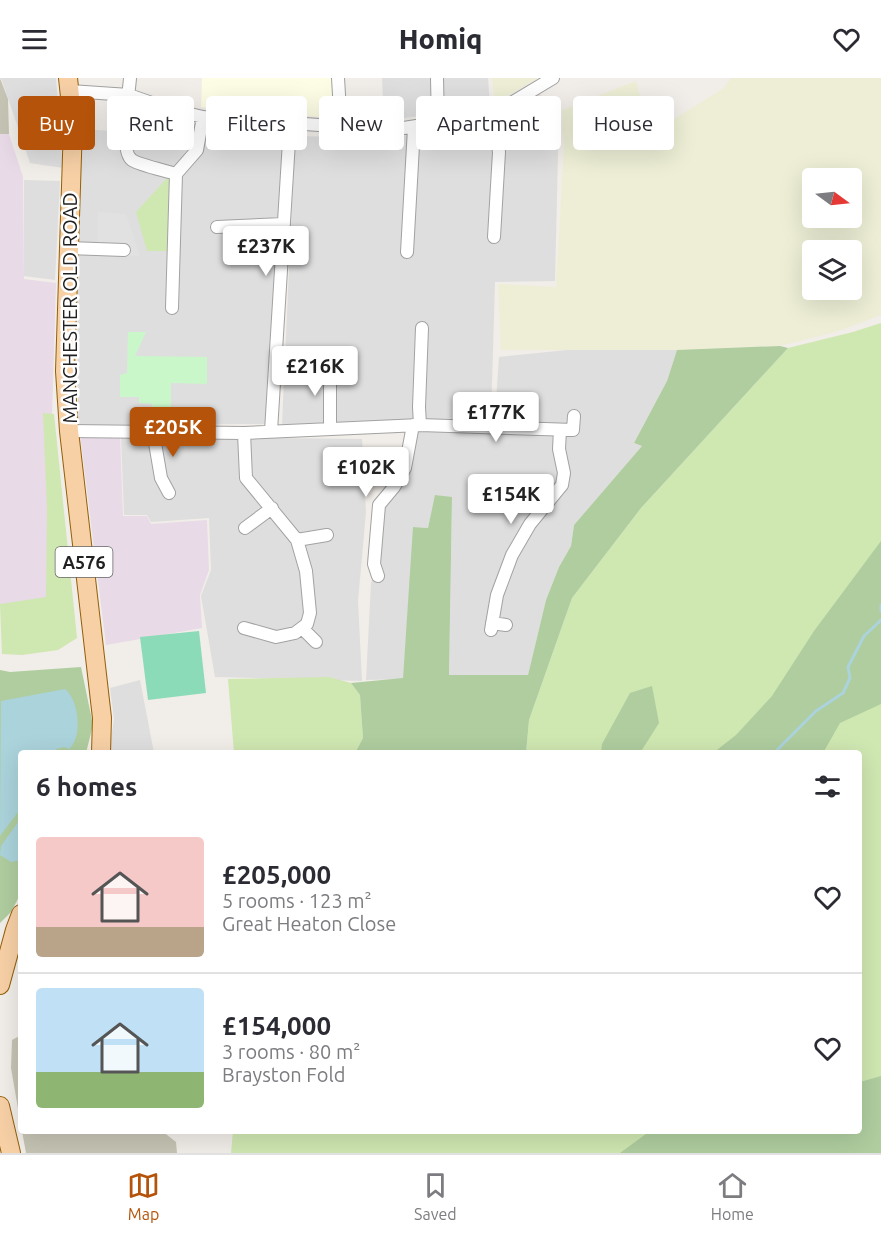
<!DOCTYPE html>
<meta charset="utf-8">
<style>
:root{--surface:#fff;--page:#f2f2f3;--text:#2b2b33;--muted:#7c7c81;--line:#e1e1e2;--accent:#b45309}
body{margin:0;font-family:Ubuntu,sans-serif;background:var(--page);color:var(--text);height:100vh;display:flex;flex-direction:column;font-size:22px;white-space:nowrap}
*{box-sizing:border-box;margin:0}
p{font-size:20px;color:var(--muted)}
.icon{flex:none;width:33px;height:33px;fill:none;stroke:currentColor;stroke-width:2;stroke-linecap:round;stroke-linejoin:round}
.map{position:relative;flex:1;overflow:hidden}
.drawer{position:absolute;left:18px;top:672px;width:844px;height:384px;display:flex;flex-direction:column;background:var(--surface);border-radius:6px;box-shadow:0 6px 24px #0002}
.drawer>*{flex:none}
.top-card{position:absolute;left:18px;top:18px;width:846px;height:54px;display:flex;gap:12px}
.needle{width:39px;rotate:105deg}
.controls{position:absolute;left:802px;top:90px;display:grid;gap:12px}
.controls a{display:grid;place-items:center;width:60px;height:60px;border-radius:6px;background:var(--surface);box-shadow:0 6px 24px #0002;font-size:30px}
.price{position:absolute;translate:-50% -51px;padding:0 14px;border-radius:6px;background:#fff;color:#222;font-size:20px;line-height:39px;filter:drop-shadow(0 2px 3px #0008)}
.price::after{content:'';position:absolute;left:50%;top:36px;width:18px;height:14px;margin-left:-9px;background:inherit;clip-path:polygon(0 0,100% 0,50% 100%)}
.price.current{background:var(--accent);color:#fff}
ul{padding:0;list-style:none}
li{display:flex;align-items:center;gap:18px;height:150px;padding:0 18px}
li+li{border-top:2px solid var(--line)}
li span{display:grid;place-items:center;flex:none;width:168px;height:120px;border-radius:6px;color:#555}
li>.icon{margin-inline-start:auto}
span .icon{width:72px;height:72px;fill:#fffc;stroke-width:1}
li b{font-size:26px}
h2{display:flex;justify-content:space-between;align-items:center;height:72px;padding:0 18px;font-size:26px}
.pill{padding:0 21px;border-radius:6px;background:var(--surface);box-shadow:0 6px 24px #0002;font-size:21px;line-height:54px}
.pill.current{background:var(--accent);color:#fff}
header{display:flex;justify-content:space-between;align-items:center;height:78px;padding:0 18px;background:var(--surface);font-size:27px;font-weight:800}
.tab-bar{display:flex;justify-content:space-around;align-items:center;height:84px;border-top:2px solid var(--line);background:var(--surface);font-size:16px;color:var(--muted)}
.tab-bar a{display:grid;justify-items:center;gap:3px}
.tab-bar .current{color:var(--accent)}
.map>svg:first-child{display:block}
.residential{fill:#dfdede}
.industrial{fill:#e9dae7}
.education{fill:#fdfce4}
.construction{fill:#c5c4b4}
.farmland{fill:#edeed5;fill-rule:evenodd}
.grass{fill:#cfe7b1}
.forest{fill:#afcd9f}
.park{fill:#c9f7ca}
.pitch{fill:#8bdbb8}
.parking{fill:#e1e1e1}
.water{fill:#abd3db}
.lines{fill:none;stroke-linecap:round;stroke-linejoin:round}
.stream{stroke:#abd3db;stroke-width:3}
.minor-casing{stroke:#a2a2a2;stroke-width:14}
.primary-casing{stroke:#955f08;stroke-width:20}
.minor{stroke:#fff;stroke-width:12}
.primary{stroke:#f7d0a6;stroke-width:18}
.labels{text-anchor:middle;dominant-baseline:central;stroke-width:5;stroke-linejoin:round;paint-order:stroke}
.shield{fill:#fff;stroke:#646464;stroke-width:1.5}
.shield-label{font-size:18px;font-weight:bold;fill:#212121}
.street-label{font-size:20px;fill:#212121;stroke:#fff}
</style>
<header><svg class="icon" aria-label="menu" viewBox="0 0 24 24"><path d="M4 6h16M4 12h16M4 18h16"/></svg>Homiq<svg class="icon" aria-label="heart" viewBox="0 0 24 24"><path d="M12 20l-8-8c-3-5 5-10 8-4 3-6 11-1 8 4z"/></svg></header>
<div class="map">
<svg width="881" height="1075" viewBox="0 0 881 1075">
<rect width="100%" height="100%" fill="#f1ede8"/>
<path class="residential" d="M1,0h55l7,90 -33,-5z
M382,0h106l2,28 -106,15z
M538,15l21,18 -4,170 -60,1 -4,135 -209,8 13,-289 91,2 67,-9 50,-11z
M139,28l46,15 100,9 -18,294 -189,1 -1,-171 4,-63v-62l46,3z
M24,102l36,1 -5,99 -31,-4z
M613,271l64,1 -10,31 -33,62 8,3 -68,79 -3,21 -12,21 -13,33 -18,75h-79l3,-177 -16,-3 -8,33 -14,-1 -11,152 -37,1 5,-96 9,-38 3,-43 17,-13 8,-20 9,-38 3,-2 74,1 5,-74 68,-7z
M121,358l241,3 4,73 -8,89 4,80 -147,-4 -14,-81 10,-26 -2,-52 -58,4 -4,-7h-23z
M140,602l14,73h-45l5,-34 -4,-31z"/>
<path class="industrial" d="M0,56h9l14,43 1,102 32,4 -4,133 20,180 -72,9z
M80,356l40,1 3,81h24l4,8 56,-4 2,50 -9,25 2,33 -96,17z"/>
<path class="education" d="M202,0h133l2,40 -112,-7 -24,-4z"/>
<path class="construction" d="M0,0l8,21 1,35h-9z
M21,957v91l-10,-58 1,-28z
M22,1053h140l14,11 1,11h-151z"/>
<path class="farmland" d="M492,0h46l-43,25z
M731,0h150v237l-42,16 -59,15 -103,4h-176l-3,-66 58,3 8,-139 -2,-38 74,-29 14,53 74,-46zM813,100h39v40h-39zM813,172h39v40h-39z"/>
<path class="grass" d="M169,98l3,4v71h-25l-11,-39z
M881,245v830h-650l2,-22h627v-378h-334l3,-33 43,-122 69,-90 147,-160 65,-16z
M43,335l11,1 23,224 -19,12 -36,5 -20,-1 -2,-50 46,-7 1,-89z
M329,599l22,6 9,12 3,43 -8,15h-121l-6,-74z"/>
<path class="forest" d="M780,268l8,2 -147,160 -69,90 -43,122 -3,33h-171l8,-15 -3,-43 -9,-12 52,-5 10,-151 15,1 7,-33 17,2 -3,178h79l18,-75 13,-33 12,-21 3,-21 68,-79 -8,-3 33,-62 10,-31z
M881,463v163l-41,19 -17,30h-110l23,-18 36,-39 42,-65z
M81,589l12,58 -7,28h-65v140l-10,19 -11,11v-253l10,2z
M652,608l7,37 -19,30h-39l1,-9 28,-51z
M881,998v77h-261l30,-22h210v-49z"/>
<path class="park" d="M128,254h18l-11,24 72,1v27l-36,-1v39h-19v-18l-13,-1v-6h-19v-22l7,-2z"/>
<path class="pitch" d="M199,553l7,62 -58,7 -8,-63z"/>
<path class="parking" d="M98,134l28,2 14,42 -43,-1z"/>
<path class="water" d="M65,611c14,11 18,48 4,60l-5,-2 -8,2 1,4h-36v55l-21,28 1,-135z
M21,740v42l-10,2 -11,-7 1,-9z"/>
<g class="lines">
<path class="stream" d="M881,527v6
M774,675l42,-42 27,-18 7,-15 -2,-11 16,-31 17,-16"/>
<g class="minor-casing">
<path id="minor" d="M130,0c-1,16 -11,73 2,82 7,5 35,11 44,14
M338,0l3,50
M437,0l1,46
M70,13l59,4 40,14 34,8 188,13 102,-16 60,-36
M493,36l6,38 -5,85
M217,149l67,-3
M68,170l56,2
M407,174l7,-124
M172,230l4,-134 21,-24 6,-33
M420,347l-1,-18 3,-79
M330,350v-63
M69,353l175,2 176,-8 153,5 1,-14
M153,353l8,47 8,15
M271,353l19,-306
M244,355l2,45 51,62 9,31 4,42 -3,11 -12,9 -19,4 -32,-9
M245,450l27,-20
M297,462l30,-5
M378,498l-4,-12 5,-59 15,-18 11,-19 8,-43
M492,545l14,2
M302,550l14,14
M491,552l6,-35 15,-40 18,-31 32,-39 2,-12 -5,-24 1,-19"/>
</g>
<g class="primary-casing">
<path id="primary" d="M68,0l5,47 -8,246 4,60 33,287 -1,35
M0,907l15,-55 6,-16
M0,1028l11,47"/>
</g>
<use href="#minor" class="minor"/>
<use href="#primary" class="primary"/>
</g>
<g class="labels">
<rect class="shield" x="55.5" y="469" width="57" height="30" rx="4.5"/>
<g class="shield-label">
<text x="84" y="484">A576</text>
</g>
<g class="street-label">
<text transform="translate(69 230) rotate(-90)">MANCHESTER OLD ROAD</text>
</g>
</g>
</svg>
<div class="controls">
<a><svg class="needle" viewBox="-14 -14 28 28"><path d="M0-13l5 13h-10z" fill="#e53935"/><path d="M0 13l5-13h-10z" fill="#7c7c81"/></svg></a>
<a><svg class="icon" aria-label="layers" viewBox="0 0 24 24"><path d="M12 4l9 5-9 5-9-5zM3 14l9 5 9-5"/></svg></a>
</div>
<b class="price" style="left:266px;top:199px">£237K</b>
<b class="price" style="left:315px;top:319px">£216K</b>
<b class="price" style="left:496px;top:365px">£177K</b>
<b class="price current" style="left:173px;top:380px">£205K</b>
<b class="price" style="left:366px;top:420px">£102K</b>
<b class="price" style="left:511px;top:447px">£154K</b>
<div class="top-card">
<a class="pill current">Buy</a>
<a class="pill">Rent</a>
<a class="pill">Filters</a>
<a class="pill">New</a>
<a class="pill">Apartment</a>
<a class="pill">House</a>
</div>
<section class="drawer">
<h2>6 homes<svg class="icon" aria-label="filters" viewBox="0 0 24 24"><path d="M4 7h16M4 17h16"/><circle cx="9" cy="7" r="2"/><circle cx="15" cy="17" r="2"/></svg></h2>
<ul>
<li><span style="background:linear-gradient(#f6c9c9 75%,#b9a48a 0)"><svg class="icon" aria-label="home" viewBox="0 0 24 24"><path d="M3 11l9-7 9 7M6 9v11h12V9"/></svg></span><div><b>£205,000</b><p>5 rooms · 123 m²</p><p>Great Heaton Close</p></div><svg class="icon" aria-label="heart" viewBox="0 0 24 24"><path d="M12 20l-8-8c-3-5 5-10 8-4 3-6 11-1 8 4z"/></svg></li>
<li><span style="background:linear-gradient(#bfe0f5 70%,#8fb573 0)"><svg class="icon" aria-label="home" viewBox="0 0 24 24"><path d="M3 11l9-7 9 7M6 9v11h12V9"/></svg></span><div><b>£154,000</b><p>3 rooms · 80 m²</p><p>Brayston Fold</p></div><svg class="icon" aria-label="heart" viewBox="0 0 24 24"><path d="M12 20l-8-8c-3-5 5-10 8-4 3-6 11-1 8 4z"/></svg></li>
</ul>
</section>
</div>
<nav class="tab-bar">
<a class="current"><svg class="icon" aria-label="map" viewBox="0 0 24 24"><path d="M3 6l6-2 6 2 6-2v14l-6 2-6-2-6 2zM9 4v14M15 6v14"/></svg>Map</a>
<a><svg class="icon" aria-label="saved" viewBox="0 0 24 24"><path d="M7 4h10v16l-5-4-5 4z"/></svg>Saved</a>
<a><svg class="icon" aria-label="home" viewBox="0 0 24 24"><path d="M3 11l9-7 9 7M6 9v11h12V9"/></svg>Home</a>
</nav>
